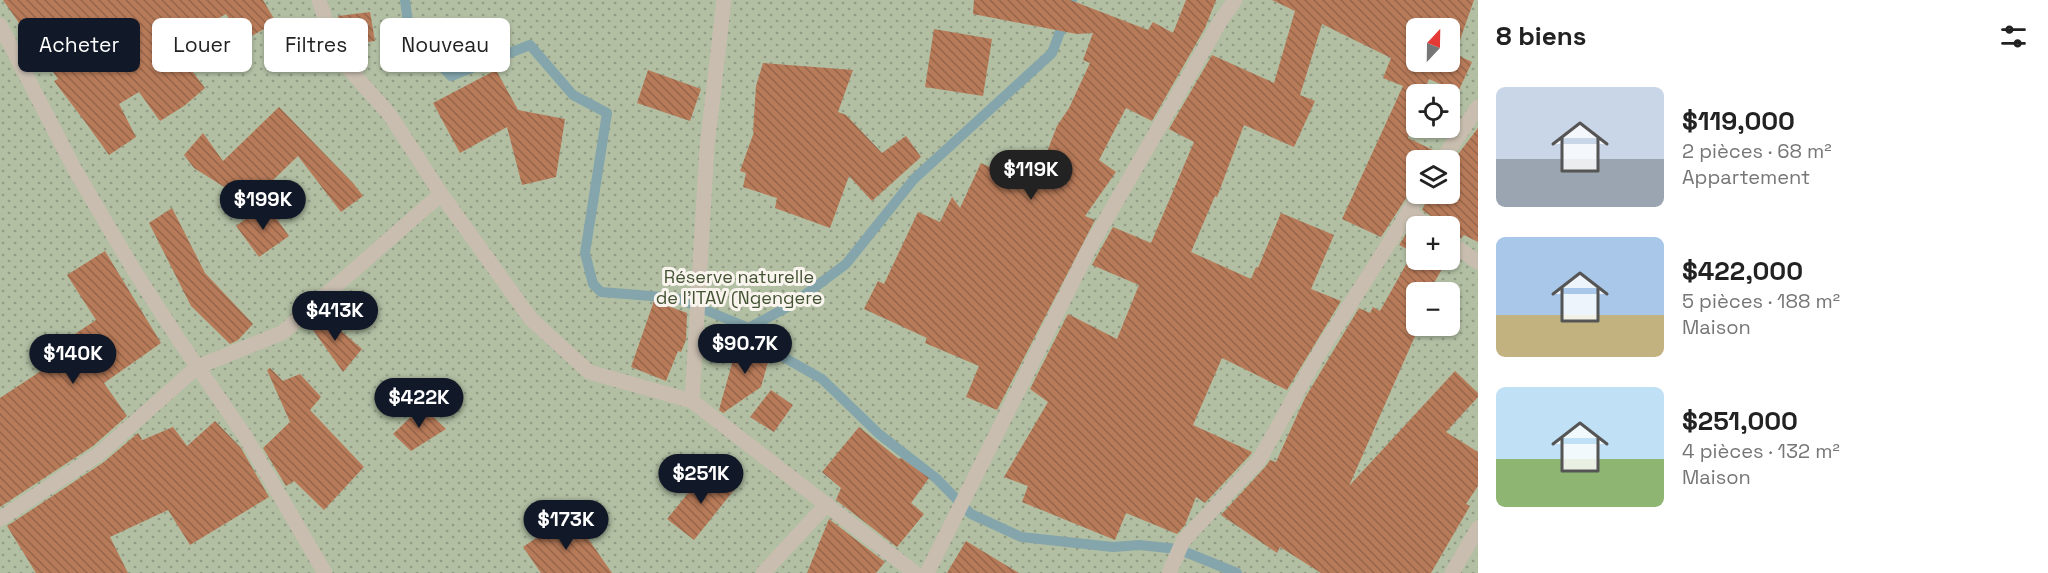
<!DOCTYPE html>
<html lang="fr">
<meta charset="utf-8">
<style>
:root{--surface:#fff;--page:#f2f2f2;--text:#222;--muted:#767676;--accent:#111827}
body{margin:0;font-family:"Space Grotesk",sans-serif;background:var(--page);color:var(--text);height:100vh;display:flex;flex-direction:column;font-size:22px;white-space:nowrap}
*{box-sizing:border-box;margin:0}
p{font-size:20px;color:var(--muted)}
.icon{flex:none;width:33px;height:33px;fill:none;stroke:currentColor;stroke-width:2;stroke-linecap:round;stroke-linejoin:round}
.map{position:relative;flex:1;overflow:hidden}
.side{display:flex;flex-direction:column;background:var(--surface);width:570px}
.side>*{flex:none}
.hud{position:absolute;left:18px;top:18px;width:570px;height:54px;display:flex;gap:12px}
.needle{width:39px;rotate:22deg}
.tools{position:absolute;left:1406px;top:18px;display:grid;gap:12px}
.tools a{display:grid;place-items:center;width:54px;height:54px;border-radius:9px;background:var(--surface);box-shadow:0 2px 4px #0004;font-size:30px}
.price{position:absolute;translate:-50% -51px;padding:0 14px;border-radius:21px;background:var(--accent);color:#fff;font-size:20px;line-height:39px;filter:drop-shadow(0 2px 3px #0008)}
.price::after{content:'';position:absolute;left:50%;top:36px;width:18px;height:14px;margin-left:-9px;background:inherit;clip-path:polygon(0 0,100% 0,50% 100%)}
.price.active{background:#222;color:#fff}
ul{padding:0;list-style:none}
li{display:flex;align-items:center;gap:18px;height:150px;padding:0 18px}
li span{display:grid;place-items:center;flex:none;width:168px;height:120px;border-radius:9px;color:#555}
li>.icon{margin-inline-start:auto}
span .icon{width:72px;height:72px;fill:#fffc;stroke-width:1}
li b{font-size:26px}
h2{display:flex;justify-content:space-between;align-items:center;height:72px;padding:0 18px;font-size:26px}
.chip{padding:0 21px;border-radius:9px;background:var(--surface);box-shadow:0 2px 4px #0004;font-size:21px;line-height:54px}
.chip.active{background:var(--accent);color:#fff}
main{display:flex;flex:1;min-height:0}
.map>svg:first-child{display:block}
.grass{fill:url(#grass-dots);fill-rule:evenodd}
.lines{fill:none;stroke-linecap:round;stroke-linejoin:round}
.stream{stroke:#84a5ab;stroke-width:10}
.building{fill:url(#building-back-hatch);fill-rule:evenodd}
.minor{stroke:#c8bdaf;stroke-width:15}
.labels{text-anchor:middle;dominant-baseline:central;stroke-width:6;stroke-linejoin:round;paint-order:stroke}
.park-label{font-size:18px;fill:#435333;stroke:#f9f5ee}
</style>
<main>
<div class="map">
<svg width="1478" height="573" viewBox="0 0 1478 573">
<defs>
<pattern id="grass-dots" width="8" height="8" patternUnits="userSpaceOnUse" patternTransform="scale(1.5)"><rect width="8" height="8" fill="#b2bfa3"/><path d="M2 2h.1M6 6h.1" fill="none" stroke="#929c85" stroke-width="1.8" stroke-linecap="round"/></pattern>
<pattern id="building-back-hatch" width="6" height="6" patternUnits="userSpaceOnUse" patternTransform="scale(1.5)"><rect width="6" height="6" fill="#b87b59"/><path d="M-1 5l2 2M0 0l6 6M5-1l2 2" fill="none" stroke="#97654a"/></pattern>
</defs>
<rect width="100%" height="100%" fill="#f1ece2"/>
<path class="grass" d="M0,0h1478v573h-1478zM1416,28h33v34h-33zM1416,94h33v34h-33zM1416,160h33v34h-33zM1416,226h33v34h-33zM1416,292h33v34h-33z"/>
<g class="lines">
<path class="stream" d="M405,0l4,31 42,45 79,-31 43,50 34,18 -22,140 8,31 8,8 75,6 73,30 29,26 44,25 57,55 58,45 34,35 50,23 92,10 26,-2 39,4 59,24
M749,328l42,-23 55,-41 68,-85 138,-126 20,-53"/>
</g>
<path class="building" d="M3,0h260l13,22 -33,19 -17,-27 -54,31 33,43 -21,18 -24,15 -21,-29 -20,12 17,33 -27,18 -23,-32 -32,-42 4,-2z
M974,0h96l78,30 5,-8 20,11 13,-33h30l-11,28 -53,93 -26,-13 -27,52 17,12 -31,44 10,4 -98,190 -31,-13 13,-31 -54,-23 2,-5 -63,-29 14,-28 6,3 34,-72 22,10 12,-25 8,11 21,-45 52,25 24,-62 12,-18 21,-45 -7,-3 10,-27 -16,1 -104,-20z
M1272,0h202l-19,54 17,8 -14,30 -29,-13 -6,15h-7v21l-8,23 25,12 -5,10h-12v25l-4,4 -31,48 -39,-18 61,-133 -20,-8 8,-20 -69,-34 -22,71 15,6 -21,46 -50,-22 -27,72 -2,-1 -24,56 60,27 5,-12 2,1 23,-55 53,22 -23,54 30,12 -54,89 -65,-32 -29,67 59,27 -1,2 -46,49 -9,-6 -11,28 -8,9 -51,-21 -11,27 -93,-38 6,-16 -24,-9 44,-75 -18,-13 38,-75 49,25 22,-54 -47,-20 21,-38 38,16 43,-101 -25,-13 43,-74 62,28 21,-72zM1416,28h33v34h-33z
M370,12l5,29 -32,4 -5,-29z
M934,29l58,10 -9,57 -58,-9z
M763,63l90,7 -15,42 8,3 36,38 24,-17 15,21 -49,44 -23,-25 -19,52 -55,-20 2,-10 -34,-11 3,-14 -6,-2 14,-39h-1l3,-46z
M496,70l22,40 47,9 -9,58 -34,8 -15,-58 -47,26 -27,-50z
M648,70l53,19 -11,32 -53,-18z
M279,107l74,76 10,13 -22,16 -43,-56 -47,45 2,4 -59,-37 -10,-13 19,-22 20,28z
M1478,128v114l-14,-7 -3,3 -12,-6v-6h-11l-4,-8 -12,-8 8,-16h19v-28z
M266,204l23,32 -30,21 -23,-31z
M172,208l33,65 48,51 -15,16 -8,4 -39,-38 -42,-83z
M1411,226l5,4v30h31l-18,32h-13v24l-5,8 8,3 -70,159 106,-115 23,22v4l-32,35 32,20v34l-12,18 4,2 -39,67h-110l-41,-26 -3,6 -56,-38 45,-49 4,-6 6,2 29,-64 54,-90 11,5 3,-6 7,4 33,-59 -14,-7z
M105,251l56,92 -57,40 23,33 -34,30 -93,61v-109l82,-54 -7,-10 21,-14 -29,-45z
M654,301l33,12 -1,27 -5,12 -3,-1 -12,30 -35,-14z
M320,313l42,36 -19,23 -35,-49z
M738,342l33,9 -10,36 -38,26 -4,-3z
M270,368l13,13 17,-7 21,23 -11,13 54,57 -40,43 -30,-29 -8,5 -23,-38 27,-26 -23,-52z
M771,390l22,15 -19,27 -24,-15z
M422,406l24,23 -35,22 -18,-17z
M215,421l26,27 28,49 -79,48 -22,-35 -58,27 18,36h-92l-29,-47 97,-64 34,-29 4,6 -2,2 33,-14 14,19z
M859,427l40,32 2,-1 28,20 -18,25 13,11 -27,33 -61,-47 5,-12 -19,-16z
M708,469l26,21 -40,50 -27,-21z
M571,514l41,59h-71l-18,-26z
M829,519l56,43 -9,11h-69z
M966,541l53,32h-72z"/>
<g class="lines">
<path class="minor" d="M319,0l17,54 54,61 51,79 90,125 58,53 103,29
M724,0l-17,147 -15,254 223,172
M0,25l75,145 60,102 44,68 66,96 80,137
M1442,160l36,-53
M1408,212l20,14
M1449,242l29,20
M0,519l99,-65 98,-87 85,-34 159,-139
M763,573l64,-69
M927,573l163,-326 131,-227 14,-20
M1169,573l14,-32 76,-81 58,-103 103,-163
M1452,573l26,-45"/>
</g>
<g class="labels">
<g class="park-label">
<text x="739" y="276">Réserve naturelle<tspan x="739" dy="21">de l'ITAV (Ngengere</tspan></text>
</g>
</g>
</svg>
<div class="tools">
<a><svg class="needle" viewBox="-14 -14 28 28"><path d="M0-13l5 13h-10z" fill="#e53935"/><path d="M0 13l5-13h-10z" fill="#767676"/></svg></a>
<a><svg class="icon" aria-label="locate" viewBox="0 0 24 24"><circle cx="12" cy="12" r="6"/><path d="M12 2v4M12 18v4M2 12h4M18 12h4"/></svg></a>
<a><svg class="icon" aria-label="layers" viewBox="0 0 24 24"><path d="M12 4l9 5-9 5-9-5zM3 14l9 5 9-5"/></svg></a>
<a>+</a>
<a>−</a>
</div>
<b class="price active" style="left:1031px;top:201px">$119K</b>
<b class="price" style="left:263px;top:231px">$199K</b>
<b class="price" style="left:335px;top:342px">$413K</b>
<b class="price" style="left:745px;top:375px">$90.7K</b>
<b class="price" style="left:73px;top:385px">$140K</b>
<b class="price" style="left:419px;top:429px">$422K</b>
<b class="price" style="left:701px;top:505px">$251K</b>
<b class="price" style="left:566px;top:551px">$173K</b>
<div class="hud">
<a class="chip active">Acheter</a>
<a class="chip">Louer</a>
<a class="chip">Filtres</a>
<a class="chip">Nouveau</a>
</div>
</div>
<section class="side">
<h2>8 biens<svg class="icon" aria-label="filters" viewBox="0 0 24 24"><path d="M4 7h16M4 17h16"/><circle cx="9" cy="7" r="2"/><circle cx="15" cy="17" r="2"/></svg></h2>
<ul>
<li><span style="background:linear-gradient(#c9d6e8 60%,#9aa5b1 0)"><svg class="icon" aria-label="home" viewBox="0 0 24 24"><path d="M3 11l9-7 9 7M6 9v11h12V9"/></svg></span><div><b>$119,000</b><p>2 pièces · 68 m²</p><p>Appartement</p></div></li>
<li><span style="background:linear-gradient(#a9c7e8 65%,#c2b280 0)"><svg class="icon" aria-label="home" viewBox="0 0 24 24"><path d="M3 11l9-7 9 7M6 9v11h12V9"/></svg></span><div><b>$422,000</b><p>5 pièces · 188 m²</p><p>Maison</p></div></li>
<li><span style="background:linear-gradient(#bfe0f5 60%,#8fb573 0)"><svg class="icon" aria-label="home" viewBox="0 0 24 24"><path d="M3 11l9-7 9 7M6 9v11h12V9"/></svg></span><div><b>$251,000</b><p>4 pièces · 132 m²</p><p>Maison</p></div></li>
</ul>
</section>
</main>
